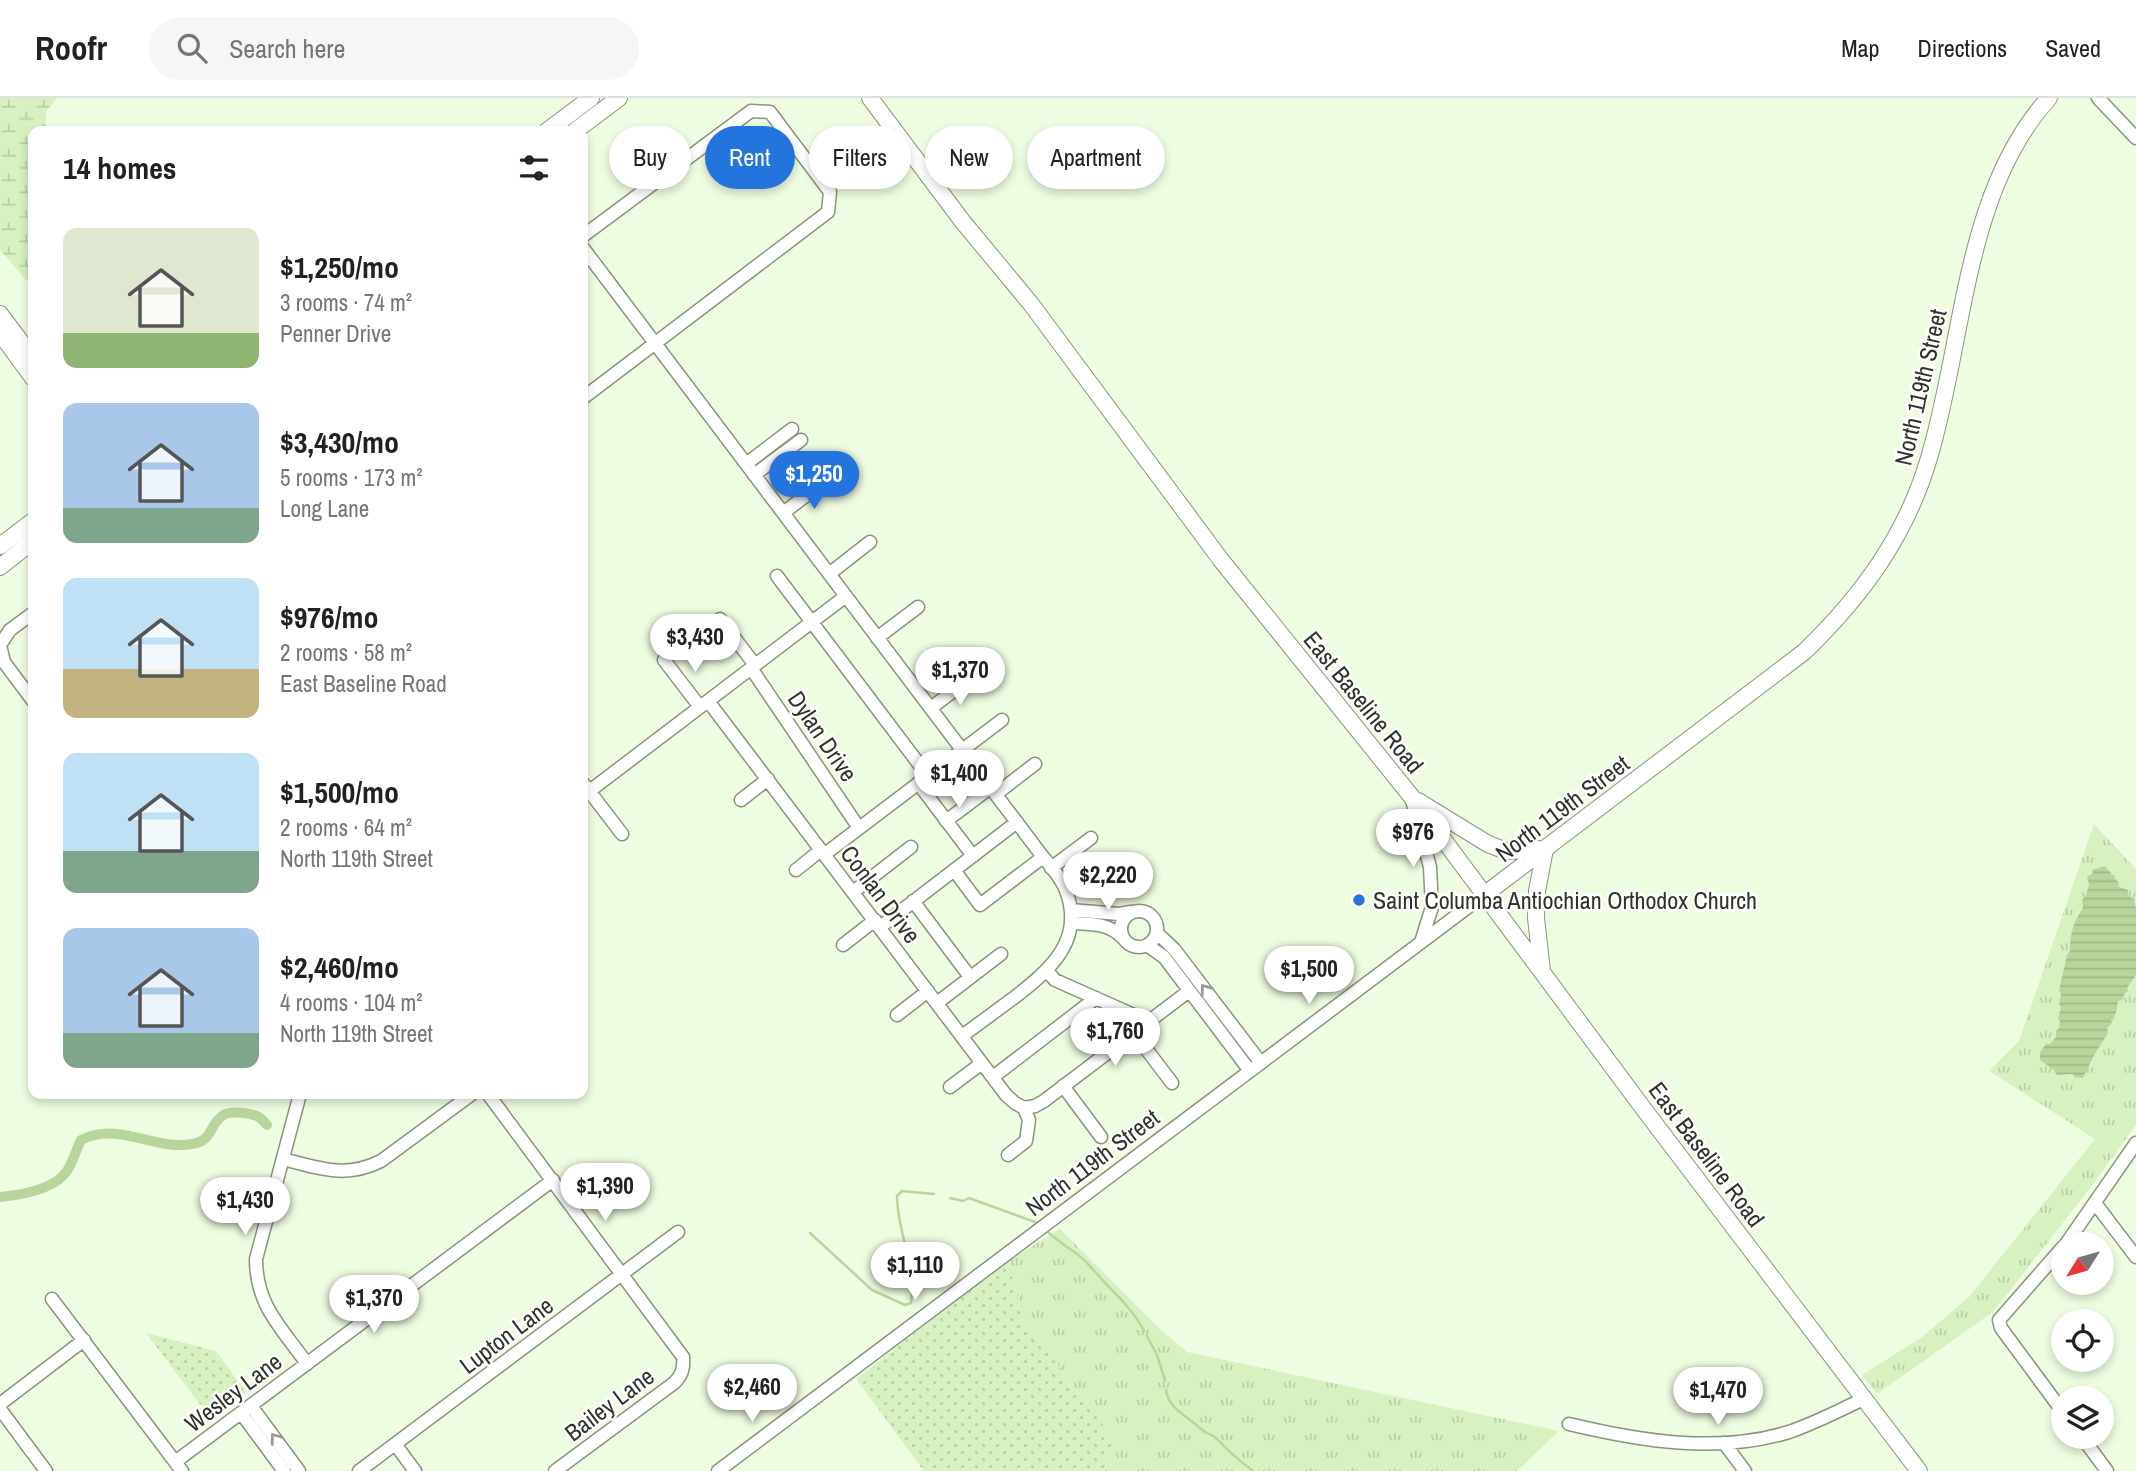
<!DOCTYPE html>
<meta charset="utf-8">
<style>
:root{--surface:#fff;--page:#f6f6f6;--text:#202124;--muted:#757577;--line:#e0e0e0;--accent:#2474de}
body{margin:0;font-family:"Archivo Narrow",sans-serif;background:var(--page);color:var(--text);height:100vh;display:flex;flex-direction:column;font-size:26px;white-space:nowrap}
*{box-sizing:border-box;margin:0}
p{font-size:23px;color:var(--muted)}
.icon{flex:none;width:38px;height:38px;fill:none;stroke:currentColor;stroke-width:2;stroke-linecap:round;stroke-linejoin:round}
.map{position:relative;flex:1;overflow:hidden}
.drawer{position:absolute;left:28px;top:28px;width:560px;height:973px;display:flex;flex-direction:column;background:var(--surface);border-radius:14px;box-shadow:0 4px 10px #0003}
.drawer>*{flex:none}
.guide{position:absolute;left:609px;top:28px;width:665px;height:63px;display:flex;gap:14px}
.needle{width:46px;rotate:233deg}
.fabs{position:absolute;left:2051px;top:1134px;display:grid;gap:14px}
.fabs a{display:grid;place-items:center;width:63px;height:63px;border-radius:50%;background:var(--surface);box-shadow:0 4px 10px #0003;font-size:35px}
.price{position:absolute;translate:-50% -60px;padding:0 16px;border-radius:24px;background:#fff;color:#222;font-size:23px;line-height:46px;filter:drop-shadow(0 2px 4px #0008)}
.price::after{content:'';position:absolute;left:50%;top:42px;width:21px;height:16px;margin-left:-10px;background:inherit;clip-path:polygon(0 0,100% 0,50% 100%)}
.price.on{background:var(--accent);color:#fff}
ul{padding:0;list-style:none}
li{display:flex;align-items:center;gap:21px;height:175px;padding:0 35px}
li span{display:grid;place-items:center;flex:none;width:196px;height:140px;border-radius:14px;color:#555}
li>.icon{margin-inline-start:auto}
span .icon{width:84px;height:84px;fill:#fffc;stroke-width:1}
li b{font-size:30px}
h2{display:flex;justify-content:space-between;align-items:center;height:84px;padding:0 35px;font-size:30px}
.pill{padding:0 24px;border-radius:32px;background:var(--surface);box-shadow:0 4px 10px #0003;font-size:24px;line-height:63px}
.pill.on{background:var(--accent);color:#fff}
header{display:flex;align-items:center;gap:42px;box-sizing:border-box;height:98px;padding:0 35px;background:var(--surface);border-bottom:2px solid var(--line)}
header strong{font-size:33px}
nav{display:flex;gap:38px;margin-inline-start:auto;font-size:24px}
.search{width:490px;height:63px;background:var(--page);display:flex;align-items:center;gap:18px;box-sizing:border-box;padding:0 24px;border-radius:38px;color:var(--muted);font-size:26px}
.map>svg:first-child{display:block}
.grass{fill:url(#grass-tufts)}
.wetland{fill:url(#wetland-marsh)}
.park{fill:url(#park-dots)}
.water{fill:url(#water-rules)}
.lines{fill:none;stroke-linecap:round;stroke-linejoin:round}
.stream{stroke:#b8d69c;stroke-width:2.5}
.canal{stroke:#b8d69c;stroke-width:10}
.minor-casing{stroke:#88957d;stroke-width:15}
.major-casing{stroke:#88957d;stroke-width:18}
.minor{stroke:#fff;stroke-width:12}
.major{stroke:#fff;stroke-width:16}
.oneway{stroke:#969994}
.poi-dot{fill:#2474de;stroke:#fff;stroke-width:2.5}
.labels{text-anchor:middle;dominant-baseline:central;stroke-width:5;stroke-linejoin:round;paint-order:stroke}
.street-label{font-size:24px;fill:#2e3329;stroke:#fff}
.poi-label{font-size:24px;fill:#2e3329;stroke:#fff;text-anchor:start}
</style>
<header>
<strong>Roofr</strong>
<div class="search"><svg class="icon" aria-label="search" viewBox="0 0 24 24"><circle cx="10" cy="10" r="6"/><path d="M15 15l6 6"/></svg>Search here</div>
<nav><a>Map</a><a>Directions</a><a>Saved</a></nav>
</header>
<div class="map">
<svg width="2136" height="1373" viewBox="0 0 2136 1373">
<defs>
<pattern id="grass-tufts" width="24" height="20" patternUnits="userSpaceOnUse" patternTransform="scale(1.75)"><rect width="24" height="20" fill="#d8f1c1"/><path d="M3 7l-1-3M5 7V3M7 7l1-3M15 17l-1-3M17 17v-4M19 17l1-3" fill="none" stroke="#bacfa6"/></pattern>
<pattern id="wetland-marsh" width="20" height="14" patternUnits="userSpaceOnUse" patternTransform="scale(1.75)"><rect width="20" height="14" fill="#d8f1c1"/><path d="M1 5h8M5 5V1M11 12h8M15 12V8" fill="none" stroke="#bacfa6"/></pattern>
<pattern id="park-dots" width="8" height="8" patternUnits="userSpaceOnUse" patternTransform="scale(1.75)"><rect width="8" height="8" fill="#d8f1c1"/><path d="M2 2h.1M6 6h.1" fill="none" stroke="#bacfa6" stroke-width="1.8" stroke-linecap="round"/></pattern>
<pattern id="water-rules" width="6" height="5" patternUnits="userSpaceOnUse" patternTransform="scale(1.75)"><rect width="6" height="5" fill="#b8d69c"/><path d="M0 2.5h6" fill="none" stroke="#9eb886"/></pattern>
</defs>
<rect width="100%" height="100%" fill="#eefce1"/>
<path class="grass" d="M2094,726l42,45v256l-45,62 -98,125 -116,82 -15,-19 60,-38 47,-40 126,-158 -106,-68 30,-30z
M1060,1131l101,101 26,22 372,79 -42,40h-412l2,-17 11,-9 -97,-129 -7,-36 -11,-16z"/>
<path class="wetland" d="M0,0h57l-11,13v20h-13v157l-33,-38z"/>
<path class="park" d="M1003,1166l11,16 7,36 97,129 -11,9 -2,17h-181l-68,-92z
M146,1235l70,18 30,41 -35,27z"/>
<path class="water" d="M2105,768l14,17v4l9,3v6l6,3 2,10v66l-9,13 1,3 -4,3 -1,5 -5,2 -2,12 -5,7 1,3 -5,5 1,5 -15,24 -10,21 -9,-1 -1,-3 -16,1 -3,-5 -14,-10v-8l6,-8h4l6,-7v-6l3,-3 1,-7 -2,-2 3,-12 -2,-2 2,-11 -2,-3 8,-36 3,-4c0,-18 3,-28 13,-43l-1,-8 4,-4 3,-12 -2,-7 6,-4 -1,-3z"/>
<g class="lines">
<path class="stream" d="M950,1100l13,3 6,-3 66,24
M1048,1134c7,6 14,12 22,17 14,8 25,23 36,35 14,14 29,29 38,47
M810,1135l62,57 33,15 6,-2c6,-36 -14,-71 -14,-107l5,-5 32,3
M1147,1238l10,19 8,25
M1166,1292c2,16 15,23 28,33 4,3 8,8 13,10 5,3 5,1 10,6 11,12 23,22 36,32"/>
<path class="canal" d="M0,1099c21,-2 54,-7 67,-26 6,-9 9,-21 14,-31 40,-19 73,11 111,4 21,-3 17,-19 30,-28 8,-6 29,-3 37,1 3,2 5,5 8,8"/>
<g class="minor-casing">
<path id="minor" d="M2098,0l38,40
M583,138l168,-125 19,1 60,80 -2,20 -245,186
M583,150l460,609c8,9 17,20 22,31 21,51 -14,81 -50,109 -18,13 -35,26 -53,39
M746,366l46,-35
M754,377l47,-35
M783,415l41,-31
M829,476l41,-32
M777,478l151,200
M33,515l-23,17 -10,15 4,17 29,39
M720,521l35,46
M877,540l41,-31
M664,562l36,47
M751,570l108,160
M708,603l298,394 9,8 9,5
M931,610l38,-29
M583,685l39,51
M918,685l55,73
M996,696l39,-30
M583,698l263,-200
M741,702l27,-21
M1412,702l18,67 2,40 -11,35
M946,723l45,-34
M825,756l177,-134
M1051,770l40,-30
M796,772l25,-20
M954,772l26,35 63,-48
M853,794l58,-45
M913,803l57,76
M1071,812l48,4 12,-2
M1121 831a18 18 0 1 1 36 0a18 18 0 1 1-36 0Z
M1072,825c19,1 36,0 50,14
M880,829l137,-105
M1157,835l17,16 87,114
M843,847l32,-25
M1147,847l17,12 86,114
M1047,873l8,9 81,36 7,10
M937,905l64,-49
M897,917l31,-24
M1134,935l38,50
M993,979l103,-79
M1063,988l38,51
M950,989l32,-24
M300,996l-44,165c0,47 26,69 51,105
M488,996l195,263c1,12 -1,18 -9,26l-119,88
M1024,1010l11,-2 9,-5 145,-110
M1008,1057l18,-14 3,-21 -5,-12
M283,1061c36,9 62,20 98,2l91,-67
M2095,1105l41,54
M2066,1146l70,-101
M2063,1149l-64,73 2,8 62,84
M52,1201l130,172
M0,1306l84,-64
M251,1308l48,65
M0,1311l46,62
M241,1315l43,58
M1569,1326c71,17 149,30 220,8 26,-9 50,-21 74,-33
M2082,1339l25,34
M1724,1345l21,28
M395,1346l20,27
M175,1364l378,-282
M359,1373l319,-239
M718,1373l766,-576"/>
</g>
<g class="major-casing">
<path id="major" d="M870,0l93,124 68,82 190,256 190,236 235,316 273,359
M547,33l44,-33
M575,33l44,-33
M0,216l33,44
M0,235l33,45
M0,448l33,-25
M0,469l33,-26
M1418,703l70,43 18,7 39,-2 -8,42 -1,27 6,53
M1484,797l320,-243c58,-56 102,-116 125,-194 35,-116 35,-267 120,-360"/>
</g>
<use href="#minor" class="minor"/>
<use href="#major" class="major"/>
</g>
<defs><path id="oneway-chevron" d="M-2-3.5L2.5 0L-2 3.5" fill="none" stroke-width="1.6" stroke-linecap="round" stroke-linejoin="round" transform="scale(1.75)"/></defs>
<g class="oneway">
<use href="#oneway-chevron" transform="translate(1205 891) rotate(-127)"/>
<use href="#oneway-chevron" transform="translate(275 1340) rotate(-127)"/>
</g>
<circle class="poi-dot" cx="1359" cy="802" r="7"/>
<g class="labels">
<g class="street-label">
<text transform="translate(1920 289) rotate(-77)">North 119th Street</text>
<text transform="translate(1364 604) rotate(51)">East Baseline Road</text>
<text transform="translate(823 638) rotate(56)">Dylan Drive</text>
<text transform="translate(1562 710) rotate(-37)">North 119th Street</text>
<text transform="translate(881 796) rotate(53)">Conlan Drive</text>
<text transform="translate(1707 1056) rotate(53)">East Baseline Road</text>
<text transform="translate(1092 1064) rotate(-37)">North 119th Street</text>
<text transform="translate(506 1237) rotate(-37)">Lupton Lane</text>
<text transform="translate(233 1294) rotate(-37)">Wesley Lane</text>
<text transform="translate(609 1306) rotate(-37)">Bailey Lane</text>
</g>
<g class="poi-label">
<text x="1373" y="802">Saint Columba Antiochian Orthodox Church</text>
</g>
</g>
</svg>
<div class="fabs">
<a><svg class="needle" viewBox="-14 -14 28 28"><path d="M0-13l5 13h-10z" fill="#e53935"/><path d="M0 13l5-13h-10z" fill="#757577"/></svg></a>
<a><svg class="icon" aria-label="locate" viewBox="0 0 24 24"><circle cx="12" cy="12" r="6"/><path d="M12 2v4M12 18v4M2 12h4M18 12h4"/></svg></a>
<a><svg class="icon" aria-label="layers" viewBox="0 0 24 24"><path d="M12 4l9 5-9 5-9-5zM3 14l9 5 9-5"/></svg></a>
</div>
<b class="price on" style="left:814px;top:413px">$1,250</b>
<b class="price" style="left:695px;top:576px">$3,430</b>
<b class="price" style="left:960px;top:609px">$1,370</b>
<b class="price" style="left:959px;top:712px">$1,400</b>
<b class="price" style="left:1413px;top:771px">$976</b>
<b class="price" style="left:1108px;top:814px">$2,220</b>
<b class="price" style="left:1309px;top:908px">$1,500</b>
<b class="price" style="left:1115px;top:970px">$1,760</b>
<b class="price" style="left:605px;top:1125px">$1,390</b>
<b class="price" style="left:245px;top:1139px">$1,430</b>
<b class="price" style="left:915px;top:1204px">$1,110</b>
<b class="price" style="left:374px;top:1237px">$1,370</b>
<b class="price" style="left:752px;top:1326px">$2,460</b>
<b class="price" style="left:1718px;top:1329px">$1,470</b>
<div class="guide">
<a class="pill">Buy</a>
<a class="pill on">Rent</a>
<a class="pill">Filters</a>
<a class="pill">New</a>
<a class="pill">Apartment</a>
</div>
<section class="drawer">
<h2>14 homes<svg class="icon" aria-label="filters" viewBox="0 0 24 24"><path d="M4 7h16M4 17h16"/><circle cx="9" cy="7" r="2"/><circle cx="15" cy="17" r="2"/></svg></h2>
<ul>
<li><span style="background:linear-gradient(#dfe7d0 75%,#8fb573 0)"><svg class="icon" aria-label="home" viewBox="0 0 24 24"><path d="M3 11l9-7 9 7M6 9v11h12V9"/></svg></span><div><b>$1,250/mo</b><p>3 rooms · 74 m²</p><p>Penner Drive</p></div></li>
<li><span style="background:linear-gradient(#a9c7e8 75%,#7fa58c 0)"><svg class="icon" aria-label="home" viewBox="0 0 24 24"><path d="M3 11l9-7 9 7M6 9v11h12V9"/></svg></span><div><b>$3,430/mo</b><p>5 rooms · 173 m²</p><p>Long Lane</p></div></li>
<li><span style="background:linear-gradient(#bfe0f5 65%,#c2b280 0)"><svg class="icon" aria-label="home" viewBox="0 0 24 24"><path d="M3 11l9-7 9 7M6 9v11h12V9"/></svg></span><div><b>$976/mo</b><p>2 rooms · 58 m²</p><p>East Baseline Road</p></div></li>
<li><span style="background:linear-gradient(#bfe0f5 70%,#7fa58c 0)"><svg class="icon" aria-label="home" viewBox="0 0 24 24"><path d="M3 11l9-7 9 7M6 9v11h12V9"/></svg></span><div><b>$1,500/mo</b><p>2 rooms · 64 m²</p><p>North 119th Street</p></div></li>
<li><span style="background:linear-gradient(#a9c7e8 75%,#7fa58c 0)"><svg class="icon" aria-label="home" viewBox="0 0 24 24"><path d="M3 11l9-7 9 7M6 9v11h12V9"/></svg></span><div><b>$2,460/mo</b><p>4 rooms · 104 m²</p><p>North 119th Street</p></div></li>
</ul>
</section>
</div>
